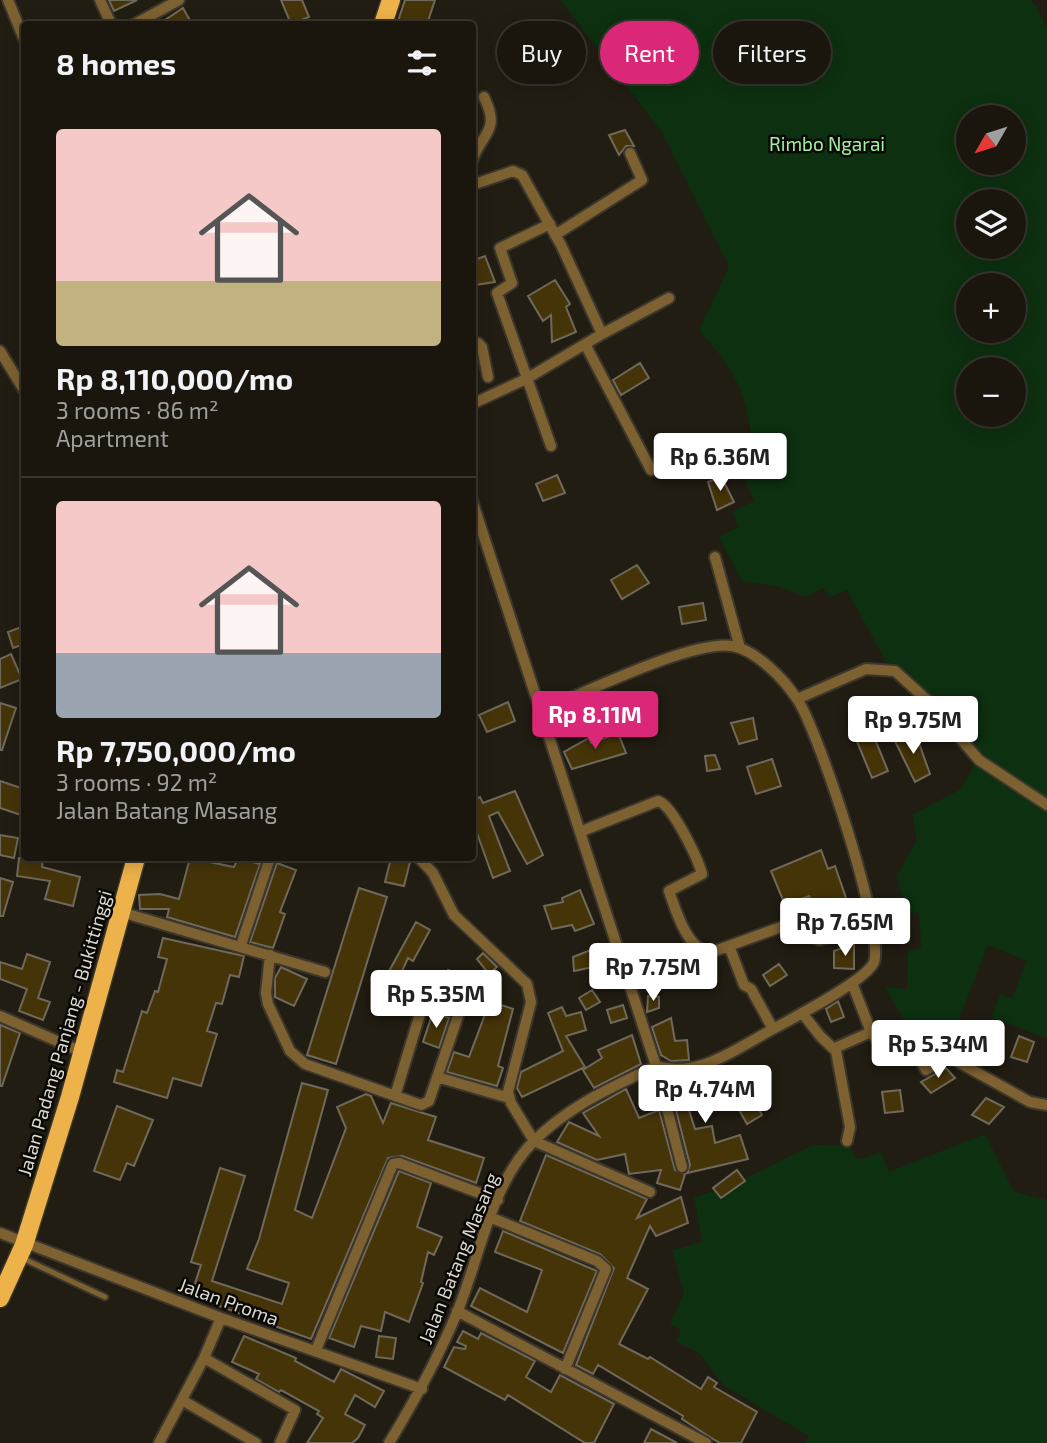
<!DOCTYPE html>
<meta charset="utf-8">
<style>
:root{--surface:#1a160e;--page:#27231c;--text:#f1f3f6;--muted:#9f9f9e;--line:#38352e;--accent:#db2777}
body{margin:0;font-family:"Exo 2",sans-serif;background:var(--page);color:var(--text);height:100vh;display:flex;flex-direction:column;font-size:26px;white-space:nowrap}
*{box-sizing:border-box;margin:0}
p{font-size:23px;color:var(--muted)}
.icon{flex:none;width:38px;height:38px;fill:none;stroke:currentColor;stroke-width:2;stroke-linecap:round;stroke-linejoin:round}
.map{position:relative;flex:1;overflow:hidden}
.drawer{position:absolute;left:21px;top:21px;width:455px;height:840px;display:flex;flex-direction:column;background:var(--surface);border-radius:7px;box-shadow:0 4px 18px #0003,0 0 0 2px var(--line)}
.drawer>*{flex:none}
.hud{position:absolute;left:497px;top:21px;width:444px;height:63px;display:flex;gap:14px}
.needle{width:46px;rotate:231deg}
.buttons{position:absolute;left:956px;top:105px;display:grid;gap:14px}
.buttons a{display:grid;place-items:center;width:70px;height:70px;border-radius:50%;background:var(--surface);box-shadow:0 4px 18px #0003,0 0 0 2px var(--line);font-size:35px}
.price{position:absolute;translate:-50% -60px;padding:0 16px;border-radius:7px;background:#fff;color:#222;font-size:23px;line-height:46px;filter:drop-shadow(0 2px 4px #0008)}
.price::after{content:'';position:absolute;left:50%;top:42px;width:21px;height:16px;margin-left:-10px;background:inherit;clip-path:polygon(0 0,100% 0,50% 100%)}
.price.selected{background:var(--accent);color:#fff}
ul{padding:0;list-style:none}
li{display:grid;align-content:center;gap:14px;height:371px;padding:0 35px}
li+li{border-top:2px solid var(--line)}
li span{display:grid;place-items:center;height:217px;border-radius:7px;color:#555}
li>.icon{margin-inline-start:auto}
span .icon{width:126px;height:126px;fill:#fffc;stroke-width:1}
li b{font-size:30px}
h2{display:flex;justify-content:space-between;align-items:center;height:84px;padding:0 35px;font-size:30px}
.tag{padding:0 24px;border-radius:32px;background:var(--surface);box-shadow:0 4px 18px #0003,0 0 0 2px var(--line);font-size:24px;line-height:63px}
.tag.selected{background:var(--accent);color:#fff}
.map>svg:first-child{display:block}
.green{fill:#0d3010;fill-rule:evenodd}
.building{fill:#463409;stroke:#6f695c;stroke-width:2}
.lines{fill:none;stroke-linecap:round;stroke-linejoin:round}
.service-casing{stroke:#3c372d;stroke-width:9}
.minor-casing{stroke:#3c372d;stroke-width:14}
.trunk-casing{stroke:#3c372d;stroke-width:21}
.service{stroke:#7d6131;stroke-width:5}
.minor{stroke:#7d6131;stroke-width:10}
.trunk{stroke:#edb24a;stroke-width:18}
.labels{text-anchor:middle;dominant-baseline:central;stroke-width:5;stroke-linejoin:round;paint-order:stroke}
.park-label{font-size:19px;fill:#9ff1a1;stroke:#0a0804}
.street-label{font-size:19px;fill:#dbd8d1;stroke:#0a0804}
</style>
<div class="map">
<svg width="1047" height="1443" viewBox="0 0 1047 1443">
<rect width="100%" height="100%" fill="#221d12"/>
<path class="green" d="M560,0h470l7,7 10,23v1008l-55,-20 8,-24 12,4 15,-37 -39,-16 -35,89 -45,-7 -23,-40 22,2 1,-39 13,-2 -2,-35 -13,-1 -9,-36 20,-36 -5,-25 49,-26 15,-27 -37,-44 -32,-45 -10,-9 -11,-2 -39,-72 -17,7 -7,-9 -18,9 -28,-11 -35,-5 -23,-44 20,-10 -7,-15 22,-11 -10,-24 18,-8c-8,-22 -12,-42 -17,-64 -7,-30 -26,-53 -46,-74l30,-65 -67,-134zM968,117h45v46h-45zM968,201h45v46h-45zM968,285h45v46h-45zM968,369h45v46h-45z
M985,1134l29,58 33,8v243h-241l3,-7 -86,-51 -24,-32 -23,-11 5,-12 -11,-6 14,-32 -12,-42 30,-8 -8,-45c43,-11 76,-32 115,-50 12,-6 25,2 38,-3l11,16 23,-8 8,20z"/>
<path class="building" d="M109,0h28l-23,11z
M281,0h21l7,17 -18,7z
M405,0h30l-8,24h-30z
M183,8l9,16h-33z
M625,130l9,16h-8l-7,9 -10,-20z
M485,256l10,26 -20,3 -3,-24z
M555,280l15,24 -4,3 10,25 -24,10 -1,-27 -8,6 -15,-25z
M640,363l9,15 -28,17 -8,-15z
M557,475l8,18 -22,8 -7,-17z
M721,476l13,26 -17,8 -9,-28z
M637,565l12,18 -27,16 -11,-19z
M703,603l3,17 -24,4 -3,-17z
M24,626v18l-11,4 -5,-16z
M11,654l11,25 -22,9v-29z
M508,702l7,19 -28,11 -8,-17z
M0,703l16,5 -14,42h-2z
M753,718l4,21 -18,5 -8,-21z
M870,727l18,44 -16,7 -18,-44z
M914,729l16,45 -15,8 -20,-41z
M618,733l8,20 -54,16 -8,-17 25,-14 2,5z
M715,755l5,14 -13,2 -2,-15z
M772,759l9,27 -25,8 -9,-27z
M0,781l24,8v27l-24,-8z
M515,791l28,64 -16,9 -29,-52 -9,4 21,55 -17,7 -21,-59v-18l8,-4 3,6z
M0,835l18,3 -4,20 -14,-3z
M821,850l7,19 7,-3 18,52 -35,9 -9,-31 -24,9 -14,-34z
M19,858h24l-1,9 38,10 -7,29 -28,-7 5,-18 -33,-5z
M190,858l44,9 4,-9 22,6 -25,73 -68,-20 2,-8h-29l-1,-14 21,-1 19,5z
M391,858h20l-7,28 -19,-4z
M277,863l19,7 -16,42 5,2 -12,34 -23,-6z
M0,878l13,4 -10,34h-3z
M359,888l28,9 -51,167 -29,-9z
M580,890l14,34 -19,7 -3,-6 -20,4 -8,-23 19,-4 -1,-4z
M416,922l14,8 -17,31 -5,-3 -13,29 -12,-5z
M163,938l81,18 -5,21 -9,-2 -8,29 -6,-1 -9,28 10,3 -16,52 -28,-8 -6,20 -53,-16 3,-12 6,2 19,-61 5,2 8,-22 3,1 9,-33 -9,-2z
M854,944v25l-20,-1v-17z
M596,948l7,17 -29,6 -1,-14z
M679,951l11,25 -18,5 -8,-27z
M483,953l14,14 -8,7 -12,-15z
M27,954l23,8 -12,36 12,4 -7,18 -24,-9 8,-22 -27,-10v-17l22,7z
M779,964l8,11 -17,11 -7,-11z
M281,967l26,12 -13,27 -19,-9v-19z
M448,970l20,8 32,11 -13,11 -13,-15 -7,21 -28,-8z
M592,990l8,12 -14,8 -7,-12z
M648,996l11,1v11l-12,4z
M490,1001l23,8 -15,57 5,2 -6,18 -50,-14 7,-20 15,5z
M838,1001l6,16 -13,5 -5,-13z
M623,1005l4,13 -16,5 -4,-13z
M562,1007l4,9 15,-4 5,18 -20,6 19,31 -63,30 -5,-9 4,-16 42,-21 -15,-38z
M433,1012l16,6 -10,30 -16,-6z
M671,1018l4,23 12,-1 2,20 -18,1 -10,-6 -9,-28z
M0,1025l20,8 -18,53h-2z
M632,1035l9,29 -47,24 -11,-18 19,-12 -4,-8z
M1019,1036l15,6 -7,20 -16,-5z
M946,1068l9,10 -24,15 -10,-11z
M726,1072l6,21 -45,11 8,25 17,-3 3,17 25,-8 8,24 -61,14 3,-8 -20,-78z
M302,1083l26,7 -33,120 17,8 34,-90 -9,-21 29,-13 5,2 12,27 8,-20 32,10 13,4 -8,23 56,18 -8,25 -74,-27 -14,2 -77,181 -120,-43 10,-31 -10,-3 29,-94 25,8 -33,105 70,23 7,-21 -42,-14 12,-30z
M626,1089l13,29 20,-8 16,60 10,4 -5,16 -23,-7 4,-13 -32,4 -4,-20 -28,6 -40,-18 12,-20 30,14 -16,-23z
M900,1090l3,21 -18,2 -3,-21z
M986,1098l18,9 -15,17 -17,-9z
M753,1100l9,15 -15,9 -9,-16z
M117,1106l36,14 -19,46 -7,-3 -7,17 -26,-9z
M546,1155l101,44 -10,19 44,-21 7,26 -32,13 -6,-10 -23,52 21,11 -29,55 29,15 2,-2 51,32 7,-12 9,6 -3,4 43,25 -16,31h-21l-7,-4 -31,-20 1,-3 -85,-51 -5,9 -17,-9 38,-97 -14,-14 -80,-33z
M737,1170l8,11 -24,17 -8,-10z
M399,1171l32,12 -14,44 25,10 -8,18 -6,-3 -7,30 2,1 -14,39 -24,-10 -4,19 -20,-5 -7,21 -25,-9z
M503,1231l94,40 -34,82 -92,-47 9,-18 47,24 15,-42 -47,-18z
M463,1331l15,8 3,-6 54,28 -9,16 25,15 9,-17 54,29 -20,39h-9l-77,-48 -3,5 -61,-33 10,-20 11,2 1,-3 -9,-4z
M244,1336l52,22 -1,3 39,21 7,-13 43,22 -9,16 -20,-12 -10,19 20,11 -7,13 -6,5h-45l16,-25 -6,-4 2,-3 -38,-21 -2,2 -23,-13 3,-5 -27,-12z
M379,1336l17,2 -3,21 -17,-2z
M651,1429l26,14h-33z"/>
<g class="lines">
<g class="service-casing">
<path id="service" d="M22,1258l83,39"/>
</g>
<g class="minor-casing">
<path id="minor" d="M8,0l16,39
M100,0l11,24
M135,24l44,-24
M472,161c10,-29 29,-29 12,-64
M472,185l41,-14 9,4 39,70 41,89 -76,45 -54,25
M550,224l-50,24 12,35 -15,10 54,153
M555,235l87,-55 -12,-27
M602,334l67,-36
M585,344l66,126
M472,345l6,-2 4,4 6,30
M0,351l24,39
M472,500l184,566c39,12 74,-13 108,-32 21,-12 103,-53 110,-72 11,-30 -56,-233 -77,-263 -13,-20 -41,-49 -65,-53 -41,-6 -147,47 -190,64
M715,557l25,91
M797,699l69,-30 29,2 33,30 51,59 68,45
M582,831l76,-30c14,3 40,58 44,73l-33,17c7,20 19,62 43,61l69,-25 8,-1 30,14 53,-13
M419,858l14,15 21,42 73,69 4,18 -23,90 3,11 23,38 116,51
M121,912l204,60
M241,945l29,-87
M729,946l15,39 7,4 22,40
M270,955l-4,38 2,11 22,47 15,13 116,41 8,-4 29,-85 -2,-4 -28,-10 -5,2 -28,92
M852,983l19,49
M802,1013l19,24 15,14 14,76 -3,14
M0,1016l82,36
M835,1048l36,-16 10,14 25,-10 20,34 23,-13 81,45 17,3
M437,1077l72,21
M492,1218l105,43 9,8 -41,100
M0,1233l221,85 201,71
M457,1311l249,132
M316,1350l77,-186 6,-1 99,37
M204,1358l17,-40
M182,1400l74,43
M159,1443l45,-85 91,52 -15,33
M389,1443c26,-43 50,-86 69,-133 22,-54 33,-126 76,-169 35,-35 78,-54 122,-75l26,101"/>
</g>
<g class="trunk-casing">
<path id="trunk" d="M383,24l8,-24
M0,1298l24,-53 46,-148 66,-239"/>
</g>
<use href="#service" class="service"/>
<use href="#minor" class="minor"/>
<use href="#trunk" class="trunk"/>
</g>
<g class="labels">
<g class="park-label">
<text x="827" y="143">Rimbo Ngarai</text>
</g>
<g class="street-label">
<text transform="translate(64 1033) rotate(-74)">Jalan Padang Panjang - Bukittinggi</text>
<text transform="translate(458 1258) rotate(-68)">Jalan Batang Masang</text>
<text transform="translate(229 1301) rotate(20)">Jalan Proma</text>
</g>
</g>
</svg>
<div class="buttons">
<a><svg class="needle" viewBox="-14 -14 28 28"><path d="M0-13l5 13h-10z" fill="#e53935"/><path d="M0 13l5-13h-10z" fill="#9f9f9e"/></svg></a>
<a><svg class="icon" aria-label="layers" viewBox="0 0 24 24"><path d="M12 4l9 5-9 5-9-5zM3 14l9 5 9-5"/></svg></a>
<a>+</a>
<a>−</a>
</div>
<b class="price" style="left:720px;top:493px">Rp 6.36M</b>
<b class="price selected" style="left:595px;top:751px">Rp 8.11M</b>
<b class="price" style="left:913px;top:756px">Rp 9.75M</b>
<b class="price" style="left:845px;top:958px">Rp 7.65M</b>
<b class="price" style="left:653px;top:1003px">Rp 7.75M</b>
<b class="price" style="left:436px;top:1030px">Rp 5.35M</b>
<b class="price" style="left:938px;top:1080px">Rp 5.34M</b>
<b class="price" style="left:705px;top:1125px">Rp 4.74M</b>
<div class="hud">
<a class="tag">Buy</a>
<a class="tag selected">Rent</a>
<a class="tag">Filters</a>
</div>
<section class="drawer">
<h2>8 homes<svg class="icon" aria-label="filters" viewBox="0 0 24 24"><path d="M4 7h16M4 17h16"/><circle cx="9" cy="7" r="2"/><circle cx="15" cy="17" r="2"/></svg></h2>
<ul>
<li><span style="background:linear-gradient(#f6c9c9 70%,#c2b280 0)"><svg class="icon" aria-label="home" viewBox="0 0 24 24"><path d="M3 11l9-7 9 7M6 9v11h12V9"/></svg></span><div><b>Rp 8,110,000/mo</b><p>3 rooms · 86 m²</p><p>Apartment</p></div></li>
<li><span style="background:linear-gradient(#f6c9c9 70%,#9aa5b1 0)"><svg class="icon" aria-label="home" viewBox="0 0 24 24"><path d="M3 11l9-7 9 7M6 9v11h12V9"/></svg></span><div><b>Rp 7,750,000/mo</b><p>3 rooms · 92 m²</p><p>Jalan Batang Masang</p></div></li>
</ul>
</section>
</div>
